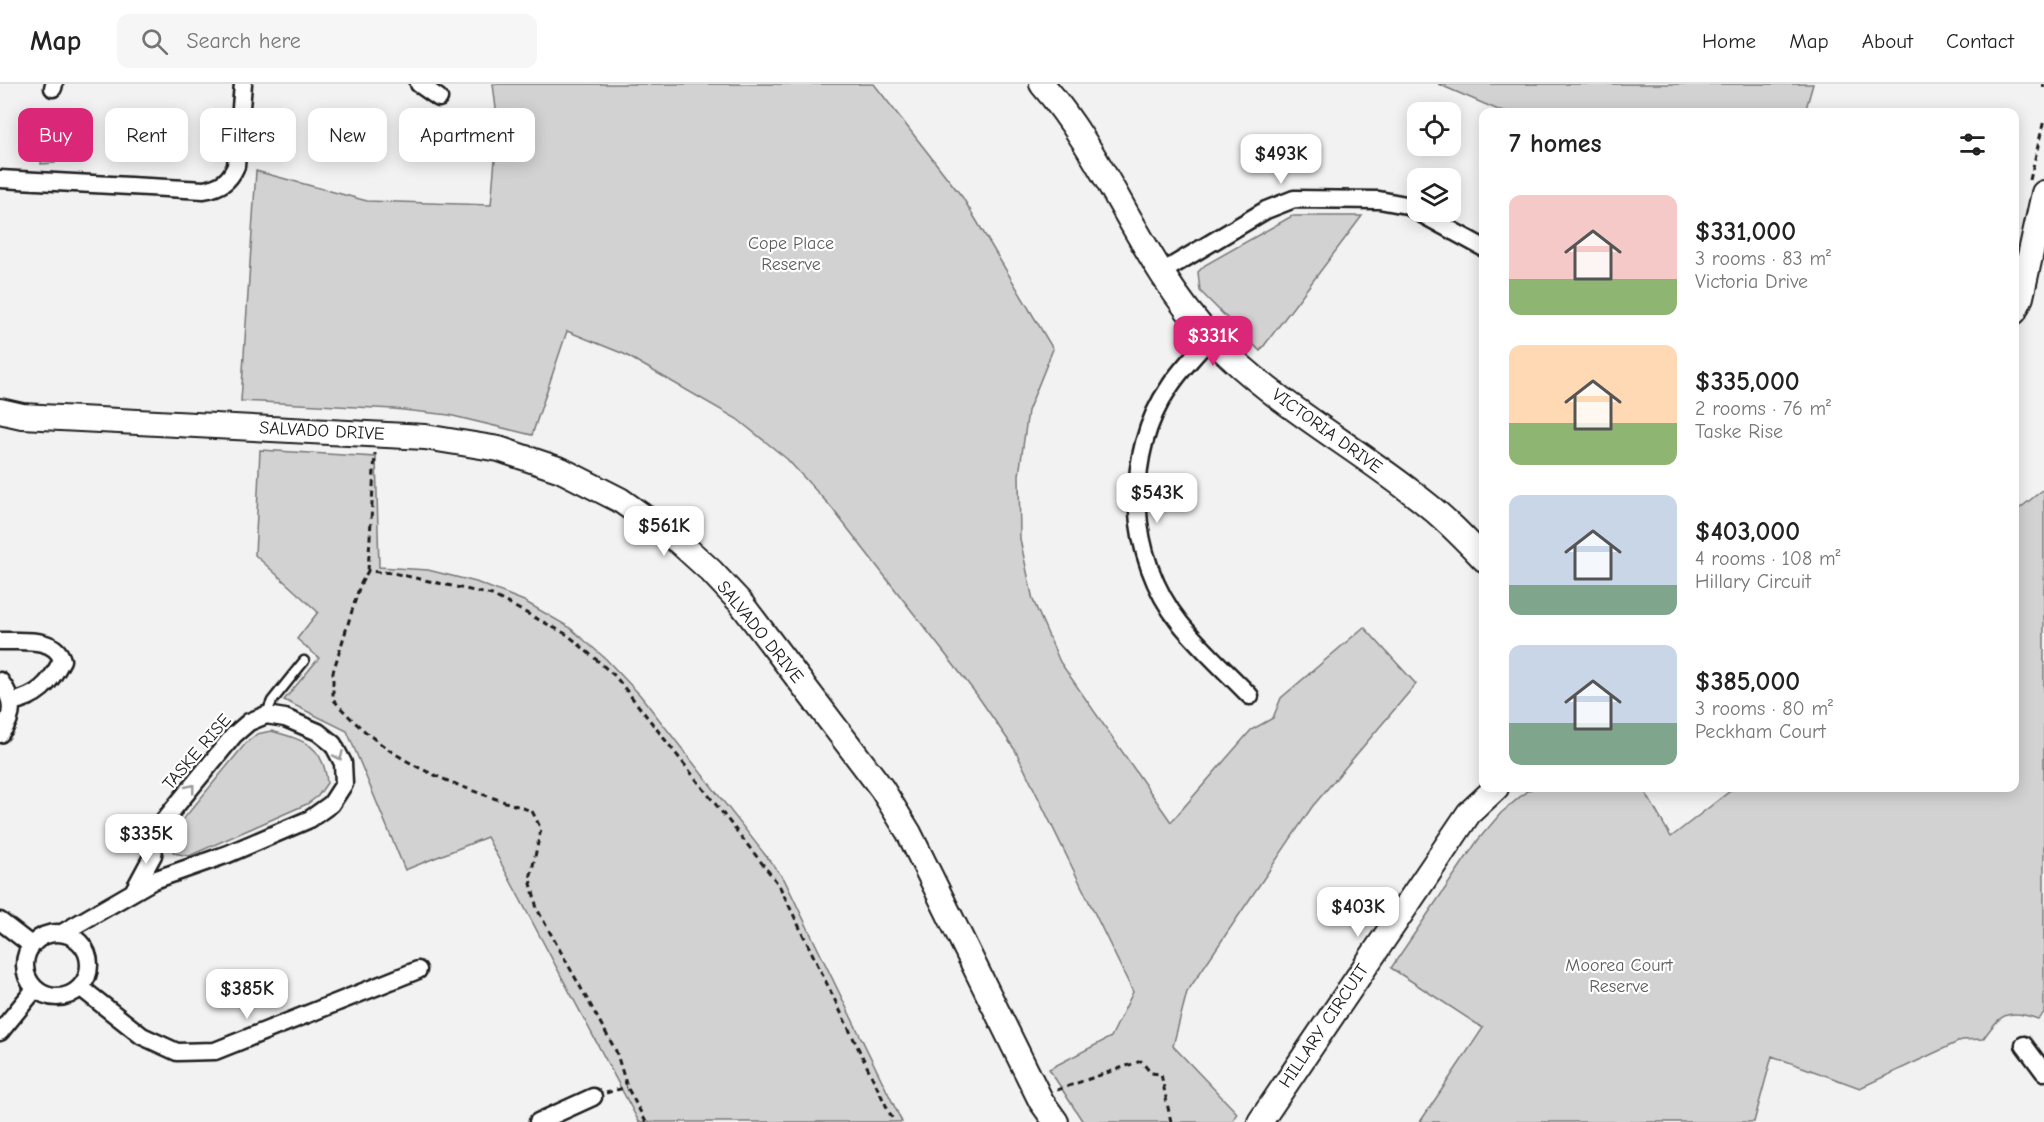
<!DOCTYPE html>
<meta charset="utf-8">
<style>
:root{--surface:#fff;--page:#f6f6f6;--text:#222;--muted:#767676;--line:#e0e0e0;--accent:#db2777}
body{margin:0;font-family:"Comic Neue",sans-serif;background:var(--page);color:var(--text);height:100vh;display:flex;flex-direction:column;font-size:22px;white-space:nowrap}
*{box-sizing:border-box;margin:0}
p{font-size:20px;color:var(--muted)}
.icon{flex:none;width:33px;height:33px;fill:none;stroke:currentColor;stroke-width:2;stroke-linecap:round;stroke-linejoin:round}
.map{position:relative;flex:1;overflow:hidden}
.panel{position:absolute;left:1479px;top:24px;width:540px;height:684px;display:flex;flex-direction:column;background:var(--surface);border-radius:12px;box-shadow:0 3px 15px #0003}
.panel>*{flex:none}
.top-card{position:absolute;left:18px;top:24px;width:570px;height:54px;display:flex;gap:12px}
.controls{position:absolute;left:1407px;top:18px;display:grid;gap:12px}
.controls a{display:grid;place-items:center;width:54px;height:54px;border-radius:12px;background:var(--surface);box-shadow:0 3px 15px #0003;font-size:30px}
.price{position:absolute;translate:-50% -51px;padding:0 14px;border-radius:12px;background:#fff;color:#222;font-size:20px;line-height:39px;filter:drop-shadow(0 2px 3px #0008)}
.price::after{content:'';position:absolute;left:50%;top:36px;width:18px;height:14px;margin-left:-9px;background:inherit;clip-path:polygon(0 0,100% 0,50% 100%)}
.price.on{background:var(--accent);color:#fff}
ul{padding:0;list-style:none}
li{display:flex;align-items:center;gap:18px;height:150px;padding:0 30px}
li span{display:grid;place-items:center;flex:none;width:168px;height:120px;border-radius:12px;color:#555}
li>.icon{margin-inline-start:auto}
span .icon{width:72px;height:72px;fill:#fffc;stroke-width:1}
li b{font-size:26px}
h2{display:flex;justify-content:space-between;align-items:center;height:72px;padding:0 30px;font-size:26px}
.chip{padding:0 21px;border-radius:12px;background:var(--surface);box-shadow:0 3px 15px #0003;font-size:21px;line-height:54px}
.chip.on{background:var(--accent);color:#fff}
header{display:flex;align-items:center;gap:36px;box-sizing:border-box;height:84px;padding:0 30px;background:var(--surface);border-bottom:2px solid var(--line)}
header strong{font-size:28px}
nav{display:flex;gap:33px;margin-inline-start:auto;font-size:21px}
.search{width:420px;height:54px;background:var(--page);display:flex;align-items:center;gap:15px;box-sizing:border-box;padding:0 21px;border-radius:12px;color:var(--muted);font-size:22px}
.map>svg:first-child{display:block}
.green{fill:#d2d2d2;stroke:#777;stroke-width:1.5}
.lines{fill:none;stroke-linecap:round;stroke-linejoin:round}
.lane-casing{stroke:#1c1c1c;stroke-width:13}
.street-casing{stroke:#1c1c1c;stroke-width:21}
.secondary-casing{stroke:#1c1c1c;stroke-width:28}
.path{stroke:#1c1c1c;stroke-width:3;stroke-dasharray:6 4.5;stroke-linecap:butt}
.lane{stroke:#fff;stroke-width:8}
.street{stroke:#fff;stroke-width:16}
.secondary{stroke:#fff;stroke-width:24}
.oneway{stroke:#999}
.labels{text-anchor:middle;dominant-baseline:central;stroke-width:4.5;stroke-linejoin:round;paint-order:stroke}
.park-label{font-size:18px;fill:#5c5c5c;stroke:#fff}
.street-label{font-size:18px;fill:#1c1c1c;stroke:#fff}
</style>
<header>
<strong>Map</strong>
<div class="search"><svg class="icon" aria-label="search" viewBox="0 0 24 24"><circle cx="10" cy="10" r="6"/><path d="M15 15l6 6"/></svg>Search here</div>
<nav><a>Home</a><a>Map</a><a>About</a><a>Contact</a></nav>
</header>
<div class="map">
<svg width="2044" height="1038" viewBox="0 0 2044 1038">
<rect width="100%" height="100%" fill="#f2f2f2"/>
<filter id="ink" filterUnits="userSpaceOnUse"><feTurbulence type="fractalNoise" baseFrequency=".0167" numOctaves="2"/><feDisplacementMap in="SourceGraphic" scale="12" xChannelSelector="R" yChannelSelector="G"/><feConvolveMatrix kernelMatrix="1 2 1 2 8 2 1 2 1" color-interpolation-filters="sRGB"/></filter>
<g filter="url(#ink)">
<path class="green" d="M493,0h381l89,114 90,151 -25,62 -9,64 1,64 13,61 27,62 111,160 80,-92 22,-12 8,-20 83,-71 52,57 -104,123 -125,185 -14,54 64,67 -5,9h-149l-34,-53 62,-32 22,-45 -118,-242 -38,-55 -146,-188 -44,-48 -50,-40 -113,-65 -57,-23 -35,104 -83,-20 -55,-6 -153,-8 15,-230 111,30 124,4 7,-80z
M1438,0h375l-8,28h-302z
M45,29h12l-2,50 -14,1z
M1292,132h70l-102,135 -60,-60 -2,-19 7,-7z
M260,366l116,7 3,110 49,3 48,12 48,19 45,26 37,32 34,36 144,184 118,243h-263l-152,-285 -82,33 -58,-139 -63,-31 35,-42 -22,-19 21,-27 -63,-57z
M2044,405v524l-6,6c-31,-11 -37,-5 -55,20l-21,1 -102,48 -88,-32 -18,66h-334l63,-94 -92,-60 87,-128 23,-27 26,-22 6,-3h110l28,49 63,-49h280l1,-276z
M271,647c33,9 53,14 56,52l-9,13 -11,8 -118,52 -15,-3 -4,-8 2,-12 74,-90 11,-9z"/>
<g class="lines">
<g class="lane-casing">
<path id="lane" d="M266,631l6,-14 32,-40"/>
</g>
<g class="street-casing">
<path id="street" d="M419,0l20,14
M53,4l1,-4
M0,95l204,11c16,-3 25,-8 32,-24l7,-82
M1418,128l66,36
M1162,188l104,-62 28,-11 85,1 27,5 12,6
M1211,253c-14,16 -30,32 -41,49 -48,69 -42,172 10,237 21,26 47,49 70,73
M0,557c20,1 55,-5 62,19 -12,24 -25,37 -51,42
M0,597c14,18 15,35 0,53
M0,837l31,24
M25 881a32 32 0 1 1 64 0a32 32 0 1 1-64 0Z
M62,849l92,-53 74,-26 82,-35 21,-15 13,-20 -1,-21 -10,-19 -15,-12 -33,-14 -19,-3 -17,7 -15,13 -77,94 -4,26 -20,37
M80,903l62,49 35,16 38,-1 203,-81
M0,948l35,-43
M2024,961l20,27
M538,1038l55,-25"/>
</g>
<g class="secondary-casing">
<path id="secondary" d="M1042,0c67,77 99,179 169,254 62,65 144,108 213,164 22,17 41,37 60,57
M2014,228l7,-15 23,-104
M0,327l22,5 403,21 74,12 62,21 59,30 59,42 32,29 29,31 142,187 27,44 132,268 15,21
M1260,1038l209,-309 27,-25"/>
</g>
<path class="path" d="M2043,0l1,3
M2030,96l14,-60
M368,487l7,-118
M1057,1006l84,-29 10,12 10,1 10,48
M606,1009l21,-6
M646,1038l-19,-35 -11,-36 -79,-142 -7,-30 11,-50 -9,-18c-80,-27 -142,-45 -199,-112v-27l27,-87 8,-14 25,2 99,22 76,40 47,41 164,209 115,237"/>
<use href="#lane" class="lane"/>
<use href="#street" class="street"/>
<use href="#secondary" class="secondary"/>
</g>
<defs><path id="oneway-chevron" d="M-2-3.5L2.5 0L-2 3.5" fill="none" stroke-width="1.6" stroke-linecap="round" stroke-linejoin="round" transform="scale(1.5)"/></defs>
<g class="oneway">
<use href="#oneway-chevron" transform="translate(339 672) rotate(66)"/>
<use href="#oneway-chevron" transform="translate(191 704) rotate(-51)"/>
</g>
</g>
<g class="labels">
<g class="park-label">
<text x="791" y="159">Cope Place<tspan x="791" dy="21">Reserve</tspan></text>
<text x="1619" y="881">Moorea Court<tspan x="1619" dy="21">Reserve</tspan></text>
</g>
<g class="street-label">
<text transform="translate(322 347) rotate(3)">SALVADO DRIVE</text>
<text transform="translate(1327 347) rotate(36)">VICTORIA DRIVE</text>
<text transform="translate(760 548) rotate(51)">SALVADO DRIVE</text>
<text transform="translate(197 668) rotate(-49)">TASKE RISE</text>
<text transform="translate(1324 942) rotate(-56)">HILLARY CIRCUIT</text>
</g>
</g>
</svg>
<div class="controls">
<a><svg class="icon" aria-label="locate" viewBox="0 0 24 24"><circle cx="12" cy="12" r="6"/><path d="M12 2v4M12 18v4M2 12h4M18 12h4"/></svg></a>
<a><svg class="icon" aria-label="layers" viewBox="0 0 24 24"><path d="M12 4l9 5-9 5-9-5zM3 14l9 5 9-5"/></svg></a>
</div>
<b class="price" style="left:1281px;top:101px">$493K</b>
<b class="price on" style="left:1213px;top:283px">$331K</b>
<b class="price" style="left:1157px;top:440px">$543K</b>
<b class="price" style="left:664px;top:473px">$561K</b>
<b class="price" style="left:146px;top:781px">$335K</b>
<b class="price" style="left:1358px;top:854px">$403K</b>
<b class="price" style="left:247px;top:936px">$385K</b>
<div class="top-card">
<a class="chip on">Buy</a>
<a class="chip">Rent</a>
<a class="chip">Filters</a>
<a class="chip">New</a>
<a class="chip">Apartment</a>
</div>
<section class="panel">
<h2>7 homes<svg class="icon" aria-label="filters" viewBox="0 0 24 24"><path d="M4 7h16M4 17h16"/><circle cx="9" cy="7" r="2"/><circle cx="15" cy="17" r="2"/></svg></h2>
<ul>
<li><span style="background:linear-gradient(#f6c9c9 70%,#8fb573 0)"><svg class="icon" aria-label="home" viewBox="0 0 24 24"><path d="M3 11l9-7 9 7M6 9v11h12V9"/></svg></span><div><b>$331,000</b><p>3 rooms · 83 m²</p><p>Victoria Drive</p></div></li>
<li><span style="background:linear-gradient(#ffd9b3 65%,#8fb573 0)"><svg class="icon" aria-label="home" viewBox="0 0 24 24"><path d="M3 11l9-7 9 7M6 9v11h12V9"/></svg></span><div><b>$335,000</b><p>2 rooms · 76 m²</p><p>Taske Rise</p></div></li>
<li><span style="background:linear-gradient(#c9d6e8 75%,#7fa58c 0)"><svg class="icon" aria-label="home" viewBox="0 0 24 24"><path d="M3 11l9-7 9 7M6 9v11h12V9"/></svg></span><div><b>$403,000</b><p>4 rooms · 108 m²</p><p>Hillary Circuit</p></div></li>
<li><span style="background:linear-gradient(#c9d6e8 65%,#7fa58c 0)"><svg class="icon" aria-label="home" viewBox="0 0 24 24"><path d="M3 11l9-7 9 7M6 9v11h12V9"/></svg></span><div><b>$385,000</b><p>3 rooms · 80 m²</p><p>Peckham Court</p></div></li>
</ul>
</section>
</div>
